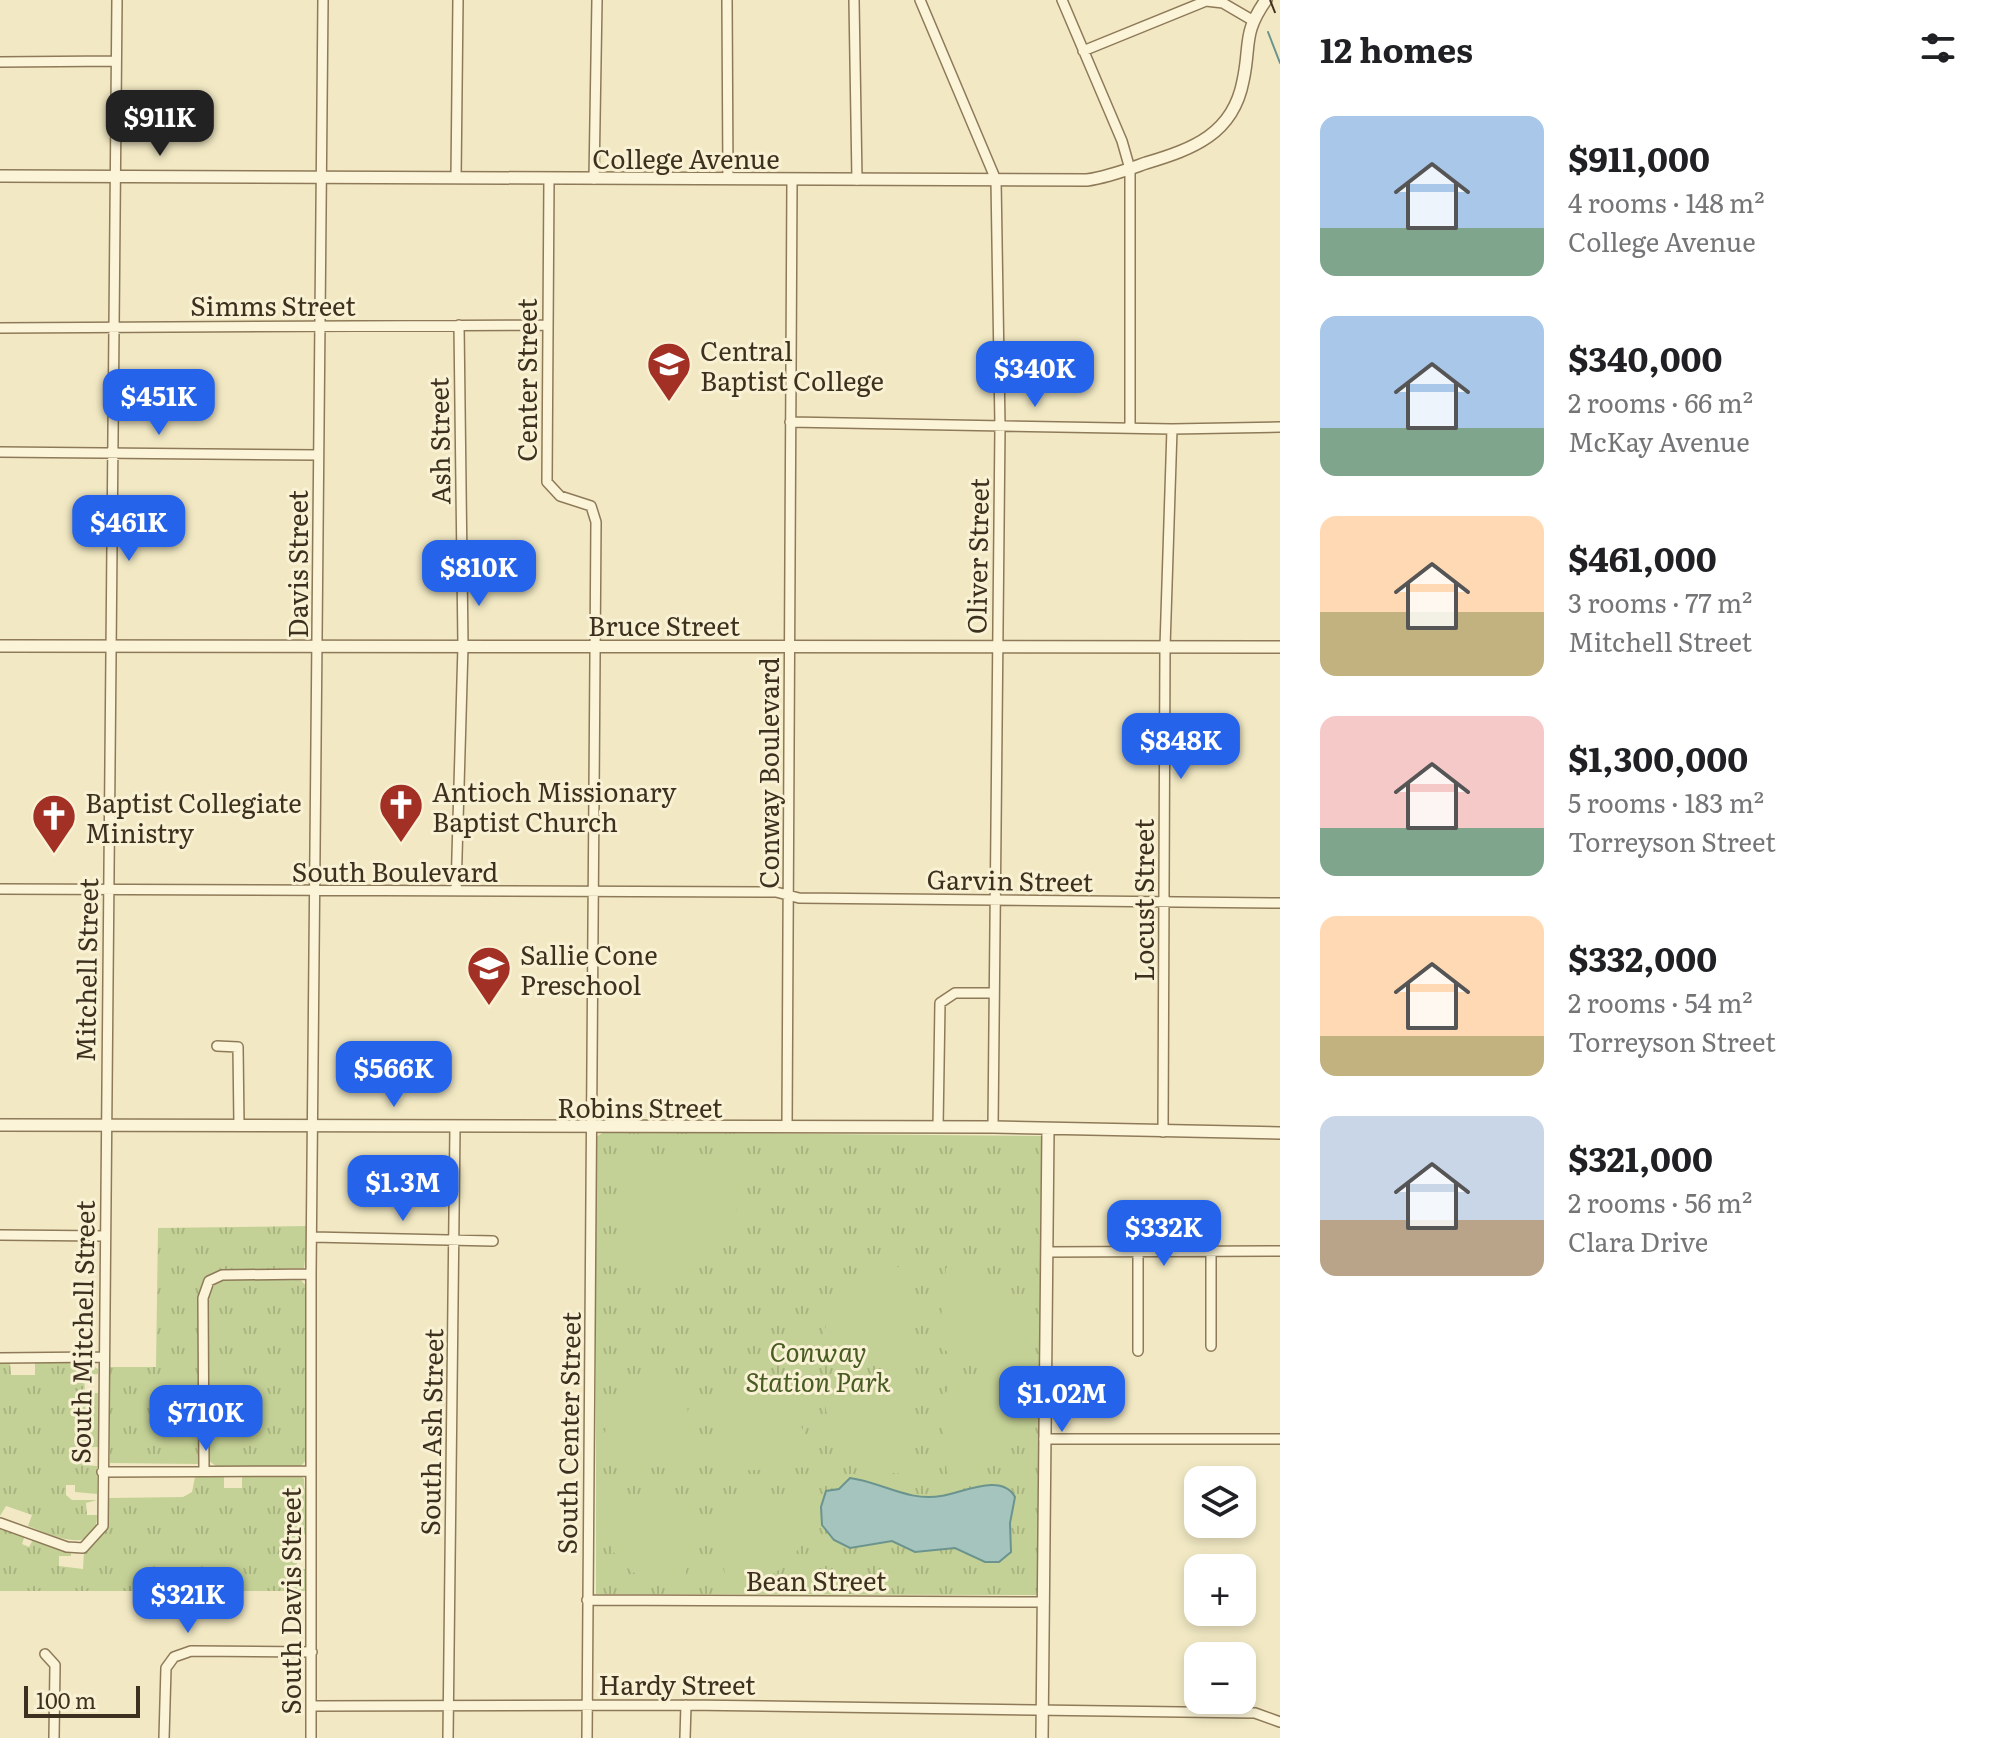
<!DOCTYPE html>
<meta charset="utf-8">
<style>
:root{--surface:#fff;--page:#f2f2f2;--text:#202124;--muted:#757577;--accent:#2563eb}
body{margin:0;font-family:Literata,serif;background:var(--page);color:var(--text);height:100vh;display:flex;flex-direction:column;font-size:30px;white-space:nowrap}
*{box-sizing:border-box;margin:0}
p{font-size:26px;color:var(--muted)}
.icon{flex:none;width:44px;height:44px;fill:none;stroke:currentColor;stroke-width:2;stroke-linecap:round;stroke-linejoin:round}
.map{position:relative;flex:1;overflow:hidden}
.sheet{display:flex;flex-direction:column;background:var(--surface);width:720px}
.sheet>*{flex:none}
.fabs{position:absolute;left:1184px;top:1466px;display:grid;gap:16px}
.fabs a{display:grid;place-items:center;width:72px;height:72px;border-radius:16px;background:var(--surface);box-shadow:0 4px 12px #0003;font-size:40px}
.scale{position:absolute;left:24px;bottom:20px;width:116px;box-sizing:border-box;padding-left:8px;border:4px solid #3d301e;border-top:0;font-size:22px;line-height:28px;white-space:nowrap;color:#3d301e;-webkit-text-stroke:6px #f8f1d4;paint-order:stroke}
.price{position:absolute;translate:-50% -68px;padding:0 18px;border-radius:16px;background:var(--accent);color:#fff;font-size:26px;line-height:52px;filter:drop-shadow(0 2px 4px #0008)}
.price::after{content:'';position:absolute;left:50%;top:48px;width:24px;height:18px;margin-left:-12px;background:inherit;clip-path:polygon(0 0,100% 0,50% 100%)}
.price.selected{background:#222;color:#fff}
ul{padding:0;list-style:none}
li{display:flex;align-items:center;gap:24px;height:200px;padding:0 40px}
li span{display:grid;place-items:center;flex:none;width:224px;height:160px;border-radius:16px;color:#555}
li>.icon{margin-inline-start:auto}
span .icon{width:96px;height:96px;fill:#fffc;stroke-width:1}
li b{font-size:34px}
h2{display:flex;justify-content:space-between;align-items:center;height:96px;padding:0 40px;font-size:34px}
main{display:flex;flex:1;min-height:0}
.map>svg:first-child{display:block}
.grass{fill:url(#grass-tufts)}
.pitch{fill:#c4d196}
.water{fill:#a6c4be;stroke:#6b948e;stroke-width:2}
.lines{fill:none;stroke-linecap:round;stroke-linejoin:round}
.stream{stroke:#6b948e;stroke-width:2}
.minor-casing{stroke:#8e7a58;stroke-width:12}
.tertiary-casing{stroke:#8e7a58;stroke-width:14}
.minor{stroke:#fbf4d8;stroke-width:9}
.tertiary{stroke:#fbf4d8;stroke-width:11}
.rail{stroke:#3d301e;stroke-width:2;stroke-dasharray:14 14;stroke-linecap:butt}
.labels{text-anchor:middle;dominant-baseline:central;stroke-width:6;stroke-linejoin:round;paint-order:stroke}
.street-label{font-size:26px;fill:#3d301e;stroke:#f8f1d4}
.poi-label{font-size:26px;fill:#3d301e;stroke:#f8f1d4;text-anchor:start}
.park-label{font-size:26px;font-style:italic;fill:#475b23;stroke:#f8f1d4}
</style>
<main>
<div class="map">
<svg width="1280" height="1738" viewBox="0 0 1280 1738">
<defs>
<pattern id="grass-tufts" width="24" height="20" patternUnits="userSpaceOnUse" patternTransform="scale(2)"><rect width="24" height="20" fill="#c4d196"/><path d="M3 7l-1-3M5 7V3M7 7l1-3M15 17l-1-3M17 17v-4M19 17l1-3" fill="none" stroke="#a9b481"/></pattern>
</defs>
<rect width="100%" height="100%" fill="#f2e9c4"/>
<path class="grass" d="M604,1132l438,4 -4,459 -442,-1v-457z
M309,1226l-5,42 -84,2 -17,14 -5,180 -88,-1 -3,-96h49l2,-139z
M225,1278l75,1 8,9v170l-8,9 -84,-1 -7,-5v-167l6,-10z
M0,1363h10l1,12h24v-12h54l9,6v5l-14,1 1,18h13v54h-14v18l13,1v28l-22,-2v-7h-9v10l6,5h25l-11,3 1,12h10c0,43 -45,20 -69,11l4,-11 -26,-9 -6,10z
M198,1475l26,1v12h18v-12l58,-1 4,4 3,55 -11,1 1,34h10v22h-307v-64l25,8 -3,9 7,3 5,-9 37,13v5h-12v10l24,3 1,-18c24,-15 17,-29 24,-53l75,-1 9,-5 3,-15z"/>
<path class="pitch" d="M660,1155l76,6c11,50 -10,107 -66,116 -18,3 -33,-2 -50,-2l-4,-112 9,-7z
M892,1266l16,2 7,80 -9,8 -83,-7c1,-44 26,-74 69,-83z
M946,1268c51,0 85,35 85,86l-77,4 -11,-10 -2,-30z
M670,1379l15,2 7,79 -9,9 -83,-7c1,-44 27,-75 70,-83z
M725,1381c51,0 85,35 85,86l-77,4 -11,-10 -2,-30z
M875,1383l31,2 9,9 -6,80c-50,1 -85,-34 -85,-84z
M983,1383l49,6c1,51 -36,84 -85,85l-5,-49 2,-31 8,-8z
M762,1496l48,6c2,50 -35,84 -84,85l-5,-50 1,-30 9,-9z
M650,1497l31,1 10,9 -6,81c-50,0 -85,-35 -85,-84z"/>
<path class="water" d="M850,1478c31,4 59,24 91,18 21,-3 61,-24 74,1l-5,26 1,29 -12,10h-14l-30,-14 -40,4 -23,-11 -42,7 -16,-8 -12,-15 -1,-18 5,-16 13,-2z"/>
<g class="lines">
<path class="stream" d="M1268,32l12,31"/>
<g class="minor-casing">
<path id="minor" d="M727,0l1,179
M854,0l3,180
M920,0l76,180 4,246 -7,701
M1062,0l60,141 8,28v257
M1083,51l123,-50 17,2 29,17
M0,62l116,-1
M456,178l2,-178
M549,178l-2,304 13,14 31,10 5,16 -9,1216
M594,179l3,-179
M0,328l547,-3
M790,422l382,7 108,-2
M0,452l318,3
M0,889l776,3 23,6 481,5
M456,891l7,-245 -4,-321
M217,1046l21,1 1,79
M787,1127l5,-947
M938,1127l2,-124 15,-10h39
M1163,1132l2,-485 7,-218
M0,1235l105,1
M312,1237l181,4
M1047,1252l233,-1
M1211,1346v-95
M1138,1351v-99
M0,1358l102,-1
M1044,1439h236
M204,1469l-1,-171 6,-17 13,-6 89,-1
M102,1472l209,-1
M0,1523l67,24 16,1 20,-22 14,-1526
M587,1600l457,2
M45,1654l10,11 -1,73
M311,1706l375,-1 569,8 25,9
M164,1738l2,-70 8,-11 17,-6 121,1
M311,1738v-464l12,-1274
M448,1738l7,-611
M685,1738l1,-33"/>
</g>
<g class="tertiary-casing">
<path id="tertiary" d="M0,176l1087,4c21,-3 39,-10 59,-17 47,-14 87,-29 97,-82 8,-36 -1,-47 23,-81
M0,646l1280,1
M0,1125l993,2 287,6
M1042,1738l6,-609"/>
</g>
<use href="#minor" class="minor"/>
<use href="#tertiary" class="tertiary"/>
<path class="rail" d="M1270,0l10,25"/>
</g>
<defs>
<g id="university-pin" transform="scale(2.3)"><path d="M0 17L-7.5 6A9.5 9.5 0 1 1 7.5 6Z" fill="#a23024" stroke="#f8f1d4"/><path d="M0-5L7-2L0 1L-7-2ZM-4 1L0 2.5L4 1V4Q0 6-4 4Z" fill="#fff"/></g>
<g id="church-pin" transform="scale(2.3)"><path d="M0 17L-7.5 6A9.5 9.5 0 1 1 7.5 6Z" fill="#a23024" stroke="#f8f1d4"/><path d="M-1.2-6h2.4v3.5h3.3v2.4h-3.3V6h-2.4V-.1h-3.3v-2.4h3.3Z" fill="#fff"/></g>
<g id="school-pin" transform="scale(2.3)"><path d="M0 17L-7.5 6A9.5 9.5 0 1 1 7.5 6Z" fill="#a23024" stroke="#f8f1d4"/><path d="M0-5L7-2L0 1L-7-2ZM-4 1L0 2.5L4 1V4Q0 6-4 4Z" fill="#fff"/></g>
</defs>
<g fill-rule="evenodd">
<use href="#university-pin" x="669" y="364"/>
<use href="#church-pin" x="401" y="805"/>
<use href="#church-pin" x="54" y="816"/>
<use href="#school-pin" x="489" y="968"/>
</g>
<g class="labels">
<g class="street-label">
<text x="686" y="157">College Avenue</text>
<text x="273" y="304">Simms Street</text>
<text transform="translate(525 380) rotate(-90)">Center Street</text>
<text transform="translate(438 441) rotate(-91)">Ash Street</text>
<text transform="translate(976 556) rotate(-89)">Oliver Street</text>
<text transform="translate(296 564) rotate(-90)">Davis Street</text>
<text x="664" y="624">Bruce Street</text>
<text transform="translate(767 773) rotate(-90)">Conway Boulevard</text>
<text x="395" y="870">South Boulevard</text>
<text transform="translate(1010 879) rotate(1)">Garvin Street</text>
<text transform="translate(1142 900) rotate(-90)">Locust Street</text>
<text transform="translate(85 970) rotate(-89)">Mitchell Street</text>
<text x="640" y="1106">Robins Street</text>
<text transform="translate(81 1332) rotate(-89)">South Mitchell Street</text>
<text transform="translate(430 1432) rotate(-89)">South Ash Street</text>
<text transform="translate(567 1433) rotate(-89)">South Center Street</text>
<text x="816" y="1579">Bean Street</text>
<text transform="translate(289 1601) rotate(-90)">South Davis Street</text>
<text x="677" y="1683">Hardy Street</text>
</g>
<g class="poi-label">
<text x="700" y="349">Central<tspan x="700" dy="30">Baptist College</tspan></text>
<text x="432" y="790">Antioch Missionary<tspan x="432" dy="30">Baptist Church</tspan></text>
<text x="85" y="801">Baptist Collegiate<tspan x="85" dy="30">Ministry</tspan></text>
<text x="520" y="953">Sallie Cone<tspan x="520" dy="30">Preschool</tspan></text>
</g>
<g class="park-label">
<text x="818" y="1350">Conway<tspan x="818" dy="30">Station Park</tspan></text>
</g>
</g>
</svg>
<div class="fabs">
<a><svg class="icon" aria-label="layers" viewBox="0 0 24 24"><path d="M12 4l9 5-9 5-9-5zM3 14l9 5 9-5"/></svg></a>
<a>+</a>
<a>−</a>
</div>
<div class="scale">100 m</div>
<b class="price selected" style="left:160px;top:158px">$911K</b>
<b class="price" style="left:1035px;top:409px">$340K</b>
<b class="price" style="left:159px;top:437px">$451K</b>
<b class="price" style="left:129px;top:563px">$461K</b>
<b class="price" style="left:479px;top:608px">$810K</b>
<b class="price" style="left:1181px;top:781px">$848K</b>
<b class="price" style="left:394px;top:1109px">$566K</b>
<b class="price" style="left:403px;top:1223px">$1.3M</b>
<b class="price" style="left:1164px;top:1268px">$332K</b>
<b class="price" style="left:1062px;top:1434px">$1.02M</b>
<b class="price" style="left:206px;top:1453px">$710K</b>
<b class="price" style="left:188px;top:1635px">$321K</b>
</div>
<section class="sheet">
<h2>12 homes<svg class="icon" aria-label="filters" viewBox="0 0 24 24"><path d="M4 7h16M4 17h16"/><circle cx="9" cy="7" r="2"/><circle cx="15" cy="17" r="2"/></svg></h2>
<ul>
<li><span style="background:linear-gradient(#a9c7e8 70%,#7fa58c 0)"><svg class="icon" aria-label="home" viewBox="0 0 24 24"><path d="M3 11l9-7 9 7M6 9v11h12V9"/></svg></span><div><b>$911,000</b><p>4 rooms · 148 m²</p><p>College Avenue</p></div></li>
<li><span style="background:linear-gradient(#a9c7e8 70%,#7fa58c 0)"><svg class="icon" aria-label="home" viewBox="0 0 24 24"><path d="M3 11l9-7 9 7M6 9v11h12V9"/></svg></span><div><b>$340,000</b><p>2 rooms · 66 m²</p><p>McKay Avenue</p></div></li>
<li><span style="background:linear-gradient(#ffd9b3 60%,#c2b280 0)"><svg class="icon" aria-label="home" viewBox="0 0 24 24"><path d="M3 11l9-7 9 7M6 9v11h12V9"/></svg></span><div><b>$461,000</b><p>3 rooms · 77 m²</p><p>Mitchell Street</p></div></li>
<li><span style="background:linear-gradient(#f6c9c9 70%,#7fa58c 0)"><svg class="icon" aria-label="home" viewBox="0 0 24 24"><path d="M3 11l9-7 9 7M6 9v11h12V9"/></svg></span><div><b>$1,300,000</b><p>5 rooms · 183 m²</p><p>Torreyson Street</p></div></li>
<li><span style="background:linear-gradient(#ffd9b3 75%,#c2b280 0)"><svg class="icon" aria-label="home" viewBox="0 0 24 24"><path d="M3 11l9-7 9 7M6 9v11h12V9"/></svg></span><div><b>$332,000</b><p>2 rooms · 54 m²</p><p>Torreyson Street</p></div></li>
<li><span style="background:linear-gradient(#c9d6e8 65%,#b9a48a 0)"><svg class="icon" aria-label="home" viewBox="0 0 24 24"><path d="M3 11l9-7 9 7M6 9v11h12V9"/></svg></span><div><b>$321,000</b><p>2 rooms · 56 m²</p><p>Clara Drive</p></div></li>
</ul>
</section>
</main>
